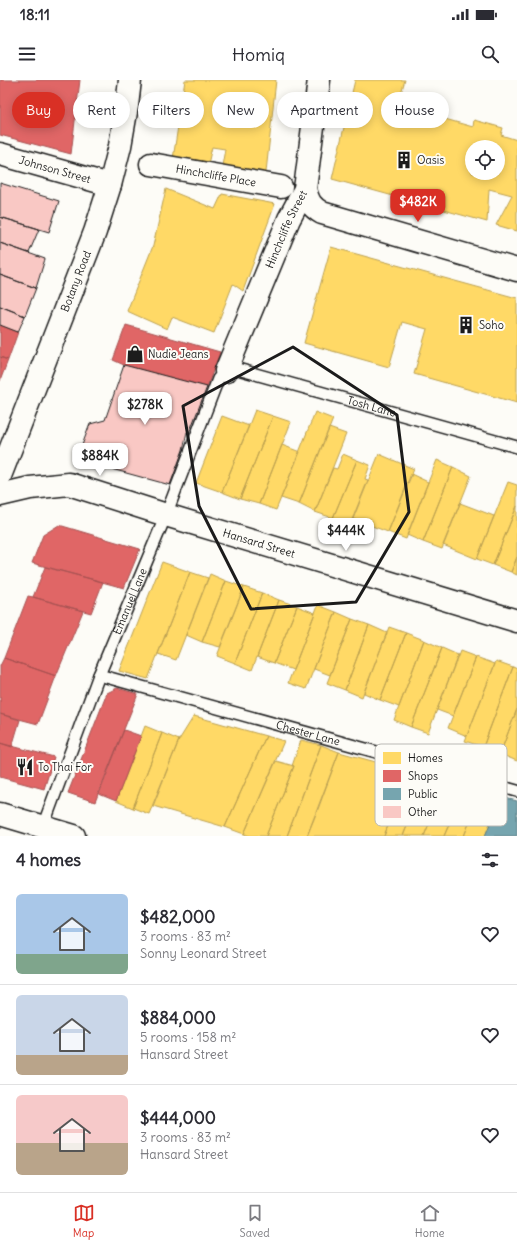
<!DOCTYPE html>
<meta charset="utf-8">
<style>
:root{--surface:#fff;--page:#f7f7f7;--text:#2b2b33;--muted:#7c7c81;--line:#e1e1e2;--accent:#d93025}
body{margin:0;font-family:Delius,sans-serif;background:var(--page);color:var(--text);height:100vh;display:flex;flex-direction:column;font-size:15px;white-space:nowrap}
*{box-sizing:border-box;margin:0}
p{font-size:13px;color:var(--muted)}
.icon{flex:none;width:22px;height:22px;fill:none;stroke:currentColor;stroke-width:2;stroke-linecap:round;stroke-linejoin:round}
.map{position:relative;height:756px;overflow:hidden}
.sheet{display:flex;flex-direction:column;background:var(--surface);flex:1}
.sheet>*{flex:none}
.top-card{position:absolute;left:12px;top:12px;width:493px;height:36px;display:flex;gap:8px}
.tools{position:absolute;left:465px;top:60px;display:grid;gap:8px}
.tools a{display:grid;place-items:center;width:40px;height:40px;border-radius:50%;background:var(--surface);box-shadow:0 2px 10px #0003;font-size:20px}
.price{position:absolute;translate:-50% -34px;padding:0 9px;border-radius:8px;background:#fff;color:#222;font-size:13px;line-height:26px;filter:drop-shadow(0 1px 2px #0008)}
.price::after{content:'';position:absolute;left:50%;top:24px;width:12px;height:9px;margin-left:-6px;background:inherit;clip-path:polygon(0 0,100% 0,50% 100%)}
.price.on{background:var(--accent);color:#fff}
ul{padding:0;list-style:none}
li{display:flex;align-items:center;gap:12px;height:100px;padding:0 16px}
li+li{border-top:1px solid var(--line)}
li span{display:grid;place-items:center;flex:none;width:112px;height:80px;border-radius:6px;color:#555}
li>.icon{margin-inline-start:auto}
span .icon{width:48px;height:48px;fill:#fffc;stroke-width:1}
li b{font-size:17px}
h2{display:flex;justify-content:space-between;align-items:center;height:48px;padding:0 16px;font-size:17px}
.pill{padding:0 14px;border-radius:18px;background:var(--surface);box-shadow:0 2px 10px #0003;font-size:14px;line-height:36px}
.pill.on{background:var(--accent);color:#fff}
.status{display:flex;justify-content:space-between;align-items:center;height:28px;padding:0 20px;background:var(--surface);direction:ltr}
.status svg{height:11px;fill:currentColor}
header{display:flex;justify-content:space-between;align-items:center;height:52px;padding:0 16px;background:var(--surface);font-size:18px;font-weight:600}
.menu{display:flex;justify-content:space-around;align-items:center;height:56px;border-top:1px solid var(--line);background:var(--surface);font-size:11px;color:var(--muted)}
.menu a{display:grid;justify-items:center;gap:2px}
.menu .on{color:var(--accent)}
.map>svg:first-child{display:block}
.homes{fill:#ffd966;stroke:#bba050;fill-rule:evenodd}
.shops{fill:#e06666;stroke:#a55050}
.public{fill:#76a5af;stroke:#5b7c83}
.building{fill:#f9c8c4;stroke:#1c1c1c}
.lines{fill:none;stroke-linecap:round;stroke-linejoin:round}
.lane-casing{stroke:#1c1c1c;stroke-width:14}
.street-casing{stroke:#1c1c1c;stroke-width:25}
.secondary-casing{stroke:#1c1c1c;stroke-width:25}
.primary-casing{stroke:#1c1c1c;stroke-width:25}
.lane{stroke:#fdfcf7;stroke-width:11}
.street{stroke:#fdfcf7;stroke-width:22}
.secondary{stroke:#fdfcf7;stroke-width:22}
.primary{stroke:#fdfcf7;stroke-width:22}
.marked{fill:none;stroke:#1c1c1c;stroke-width:3;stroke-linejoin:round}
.labels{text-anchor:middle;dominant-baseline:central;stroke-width:4;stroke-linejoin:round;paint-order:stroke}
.poi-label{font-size:11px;fill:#1c1c1c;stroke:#fdfcf7;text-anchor:start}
.street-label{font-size:11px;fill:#1c1c1c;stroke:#fdfcf7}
.key{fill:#fdfcf7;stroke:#bab9b5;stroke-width:1}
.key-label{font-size:11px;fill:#1c1c1c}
</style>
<div class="status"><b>18:11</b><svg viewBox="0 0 49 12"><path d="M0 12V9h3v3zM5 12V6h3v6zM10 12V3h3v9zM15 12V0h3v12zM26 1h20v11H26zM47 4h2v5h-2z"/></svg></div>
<header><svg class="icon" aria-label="menu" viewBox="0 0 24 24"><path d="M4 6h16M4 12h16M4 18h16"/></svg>Homiq<svg class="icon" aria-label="search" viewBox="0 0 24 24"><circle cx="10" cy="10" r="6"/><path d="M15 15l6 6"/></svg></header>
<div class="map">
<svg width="517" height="756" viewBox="0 0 517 756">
<rect width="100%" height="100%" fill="#fdfcf7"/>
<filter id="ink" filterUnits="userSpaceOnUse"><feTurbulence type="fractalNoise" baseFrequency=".025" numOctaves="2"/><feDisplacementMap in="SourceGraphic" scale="8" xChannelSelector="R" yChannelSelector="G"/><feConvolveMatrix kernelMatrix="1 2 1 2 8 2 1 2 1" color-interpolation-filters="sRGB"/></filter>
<g filter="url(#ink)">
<path class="homes" d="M185,0h91l-10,92 -44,-6 3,-17 -13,-2 -4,17 -35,-5z
M355,0h50l-8,26 18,6 3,-7 28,8 -1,6 28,8 1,-7 29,8 -2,7 16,5v91l-21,-6 16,-30 -23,-6 -2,33 -155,-43zM472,67h26v26h-26z
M166,109l49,20 7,-15 53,10 -32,87 -10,-7 -19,49 -42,-16 -5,12 -40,-18 26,-65z
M331,167l186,51v105l-103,-29 13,-45 -25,-7 -13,45 -85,-24z
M255,330l18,6 -33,83 -18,-7z
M315,332l18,7 -34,85 -18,-6z
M222,336l27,10 -27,66 -26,-9z
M273,336l18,6 -32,82 -19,-5z
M329,348l17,6 -31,78 -16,-8z
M282,365l18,7 -24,58 -17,-6z
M343,374l14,6 -24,58 -18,-6 18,-44 4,1z
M379,374l35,15 -26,63 -35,-13z
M357,380l13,5 -5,14 3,1 -18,45 -17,-7z
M437,380l16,7 -30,75 -16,-7z
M453,387l18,9 -29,73 -19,-7z
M411,394l17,8 -22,57 -18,-7z
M508,402l9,3v21l-24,59 -16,-6z
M460,423l34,13 -17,43 -34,-14z
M517,426v51l-6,15 -18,-7z
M517,477v18l-6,-3z
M162,482l28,10 -42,107 -29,-8z
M190,492l18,6 -32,82 -18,-6z
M210,494l16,7 -24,61 -16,-7z
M226,501l18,6 -24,60 -18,-5z
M244,507l18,6 -27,70 -18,-7z
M262,513l17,7 -27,70 -17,-7z
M279,520l18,6 -23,57 -17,-6z
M318,525l18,7 -30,77 -18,-6z
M297,526l18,7 -22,57 -19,-7z
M336,532l16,7 -22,56 -16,-6z
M352,539l17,6 -24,65 -18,-7z
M369,545l18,8 -25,64 -17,-7z
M389,547l17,6 -26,67 -16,-7z
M406,553l18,7 -25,67 -19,-7z
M424,560l18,8 -31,79 -17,-7z
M442,568l16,7 -30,78 -17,-6z
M460,571l16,6 -23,59 -16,-6z
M476,577l19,7 -28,72 -19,-8z
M496,581l17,6 -30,80 -18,-6z
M513,587l4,2v40l-17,45 -17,-7z
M517,629v52l-17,-7z
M194,636l72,20 -41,91 -72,-21 26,-66z
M145,646l17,7 -29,75 -17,-7z
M162,653l17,7 -30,74 -16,-6z
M266,656l18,5 -40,93 -19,-7z
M301,660l20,5 -21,57 -13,34h-21l28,-70h-2z
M321,665l18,7 -21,57 -11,27h-20z
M339,672l70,19 -25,65h-77z
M276,681l18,5 -28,70h-16l-6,-2z
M409,691l18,5 -24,60h-19z
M482,712l19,5 -16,39h-21z
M418,718l18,7 -5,14 -7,17h-21z
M454,732l17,6 -7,18h-20z
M431,739l18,6 -5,11h-20z"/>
<path class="shops" d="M0,0h80l-9,74 -71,-19z
M0,245l18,7 -10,28 -8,-3z
M126,245l94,27 -13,35 -83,-22 -11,-5z
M0,277l8,3 -8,21z
M59,445l81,24 -16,39 -92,-25 11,-28z
M45,487l58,15 -12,31 -58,-16z
M28,516l5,1 50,14 -27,65 -52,-18z
M4,578l52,18 -18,48 -38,-10v-48z
M117,608l21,6 -43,108 -27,-9 39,-100z
M0,634l20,6 -8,27 -12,-4z
M124,650l17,6 -25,65 -17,-7z
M0,663l54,14 -10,32 -44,-12z"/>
<path class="public" d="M501,717l16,4v35h-32z"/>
<path class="building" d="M0,103l59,18 -10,31 -49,-15z
M0,137l39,12 -10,24 -29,-10z
M0,163l45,16 -9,29 -36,-13z
M0,195l36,13 -11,28 -25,-10z
M0,226l25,10 -7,16 -18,-7z
M124,285l83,22 -18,46 -2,-1 -4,18 -13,35 -84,-23 -5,-14 9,-24 15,-4z"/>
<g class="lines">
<g class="lane-casing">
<g id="lane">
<path id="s1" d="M99,595l418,116"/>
<path id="s2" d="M42,749l57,-154 67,-160 52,-136 8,-8 8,-3 283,79"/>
</g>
</g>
<g class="street-casing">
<g id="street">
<path id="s3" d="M0,74l110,31"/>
<path id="s4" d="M151,84l130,23"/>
<path d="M305,109c3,12 6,18 17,24l195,57"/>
<path id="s5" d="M226,291l63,-152 16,-30 14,-109"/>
<path id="s6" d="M0,415l30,-7 39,-4 97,31 351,106"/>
</g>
</g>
<g class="secondary-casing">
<path id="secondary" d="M0,734l74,22"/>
</g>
<g class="primary-casing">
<g id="primary">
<path id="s7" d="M0,396l95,-244 15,-47 10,-39 7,-40 3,-26"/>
</g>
</g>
<use href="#lane" class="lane"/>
<use href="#street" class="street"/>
<use href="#secondary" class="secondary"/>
<use href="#primary" class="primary"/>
</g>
</g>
<path class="marked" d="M293,267l104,68 12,97 -53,90 -105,7 -52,-103 -16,-100z"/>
<defs>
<g id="building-bare" transform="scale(1.38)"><path d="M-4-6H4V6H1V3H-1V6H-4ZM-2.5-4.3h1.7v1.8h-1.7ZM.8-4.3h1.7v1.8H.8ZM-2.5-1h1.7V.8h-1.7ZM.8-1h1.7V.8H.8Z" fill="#1c1c1c" stroke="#fdfcf7" stroke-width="2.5" paint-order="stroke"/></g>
<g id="shop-bare" transform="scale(1.38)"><path d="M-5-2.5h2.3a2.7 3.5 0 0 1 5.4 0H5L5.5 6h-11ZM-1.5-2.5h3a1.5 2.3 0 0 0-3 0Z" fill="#1c1c1c" stroke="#fdfcf7" stroke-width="2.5" paint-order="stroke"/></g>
<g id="restaurant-bare" transform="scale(1.38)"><path d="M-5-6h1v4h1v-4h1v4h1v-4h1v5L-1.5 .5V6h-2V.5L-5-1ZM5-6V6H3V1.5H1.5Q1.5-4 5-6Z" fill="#1c1c1c" stroke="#fdfcf7" stroke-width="2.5" paint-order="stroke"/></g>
</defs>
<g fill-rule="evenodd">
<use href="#building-bare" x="404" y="80"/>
<use href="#building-bare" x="466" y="245"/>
<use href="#shop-bare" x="135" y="274"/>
<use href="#restaurant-bare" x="25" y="687"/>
</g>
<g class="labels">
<g class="poi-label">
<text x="417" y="80">Oasis</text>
<text x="479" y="245">Soho</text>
<text x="148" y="274">Nudie Jeans</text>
<text x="38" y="687">To Thai For</text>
</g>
<g class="street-label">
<text stroke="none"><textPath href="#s3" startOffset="57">Johnson Street</textPath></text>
<text stroke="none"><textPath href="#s4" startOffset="66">Hinchcliffe Place</textPath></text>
<text stroke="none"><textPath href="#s5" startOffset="154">Hinchcliffe Street</textPath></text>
<text stroke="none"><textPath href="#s7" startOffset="209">Botany Road</textPath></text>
<text stroke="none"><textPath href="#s2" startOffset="646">Tosh Lane</textPath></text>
<text stroke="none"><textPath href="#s6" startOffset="269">Hansard Street</textPath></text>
<text stroke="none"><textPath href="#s2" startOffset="244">Emanuel Lane</textPath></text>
<text stroke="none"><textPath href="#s1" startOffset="217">Chester Lane</textPath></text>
</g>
</g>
<rect x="375" y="664" width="132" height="82" rx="6" class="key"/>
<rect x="383" y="672" width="18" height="12" fill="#ffd966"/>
<rect x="383" y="690" width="18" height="12" fill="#e06666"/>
<rect x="383" y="708" width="18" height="12" fill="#76a5af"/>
<rect x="383" y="726" width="18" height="12" fill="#f9c8c4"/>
<g class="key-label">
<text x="408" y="682">Homes</text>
<text x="408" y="700">Shops</text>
<text x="408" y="718">Public</text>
<text x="408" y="736">Other</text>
</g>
</svg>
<div class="tools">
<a><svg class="icon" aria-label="locate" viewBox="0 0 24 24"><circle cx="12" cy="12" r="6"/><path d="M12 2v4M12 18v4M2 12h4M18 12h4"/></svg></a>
</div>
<b class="price on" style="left:418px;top:143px">$482K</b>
<b class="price" style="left:145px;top:346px">$278K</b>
<b class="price" style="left:100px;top:397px">$884K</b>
<b class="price" style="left:346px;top:472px">$444K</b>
<div class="top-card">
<a class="pill on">Buy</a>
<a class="pill">Rent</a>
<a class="pill">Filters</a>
<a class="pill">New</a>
<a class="pill">Apartment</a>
<a class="pill">House</a>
</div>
</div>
<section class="sheet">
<h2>4 homes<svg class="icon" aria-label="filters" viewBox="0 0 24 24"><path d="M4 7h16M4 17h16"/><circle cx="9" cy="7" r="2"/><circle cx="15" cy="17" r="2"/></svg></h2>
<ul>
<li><span style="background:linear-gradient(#a9c7e8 75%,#7fa58c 0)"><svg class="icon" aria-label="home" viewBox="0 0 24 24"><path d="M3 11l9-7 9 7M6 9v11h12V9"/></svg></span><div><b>$482,000</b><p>3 rooms · 83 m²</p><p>Sonny Leonard Street</p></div><svg class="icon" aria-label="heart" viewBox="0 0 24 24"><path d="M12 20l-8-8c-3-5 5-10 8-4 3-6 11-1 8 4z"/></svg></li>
<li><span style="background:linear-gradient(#c9d6e8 75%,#b9a48a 0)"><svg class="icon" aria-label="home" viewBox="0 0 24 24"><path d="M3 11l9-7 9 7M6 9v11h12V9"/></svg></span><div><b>$884,000</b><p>5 rooms · 158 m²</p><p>Hansard Street</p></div><svg class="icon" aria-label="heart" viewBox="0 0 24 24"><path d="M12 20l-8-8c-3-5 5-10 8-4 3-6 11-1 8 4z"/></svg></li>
<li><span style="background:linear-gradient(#f6c9c9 60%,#b9a48a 0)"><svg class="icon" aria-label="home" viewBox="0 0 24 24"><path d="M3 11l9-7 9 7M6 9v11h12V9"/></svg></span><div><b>$444,000</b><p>3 rooms · 83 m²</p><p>Hansard Street</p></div><svg class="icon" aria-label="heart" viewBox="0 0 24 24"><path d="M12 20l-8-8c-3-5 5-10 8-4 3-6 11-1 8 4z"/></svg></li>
</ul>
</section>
<nav class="menu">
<a class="on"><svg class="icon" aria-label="map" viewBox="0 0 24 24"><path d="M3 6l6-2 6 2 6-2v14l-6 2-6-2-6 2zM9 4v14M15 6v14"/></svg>Map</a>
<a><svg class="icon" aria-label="saved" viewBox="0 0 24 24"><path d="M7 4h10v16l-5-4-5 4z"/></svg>Saved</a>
<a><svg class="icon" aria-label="home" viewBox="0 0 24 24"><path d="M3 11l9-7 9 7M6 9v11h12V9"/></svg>Home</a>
</nav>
